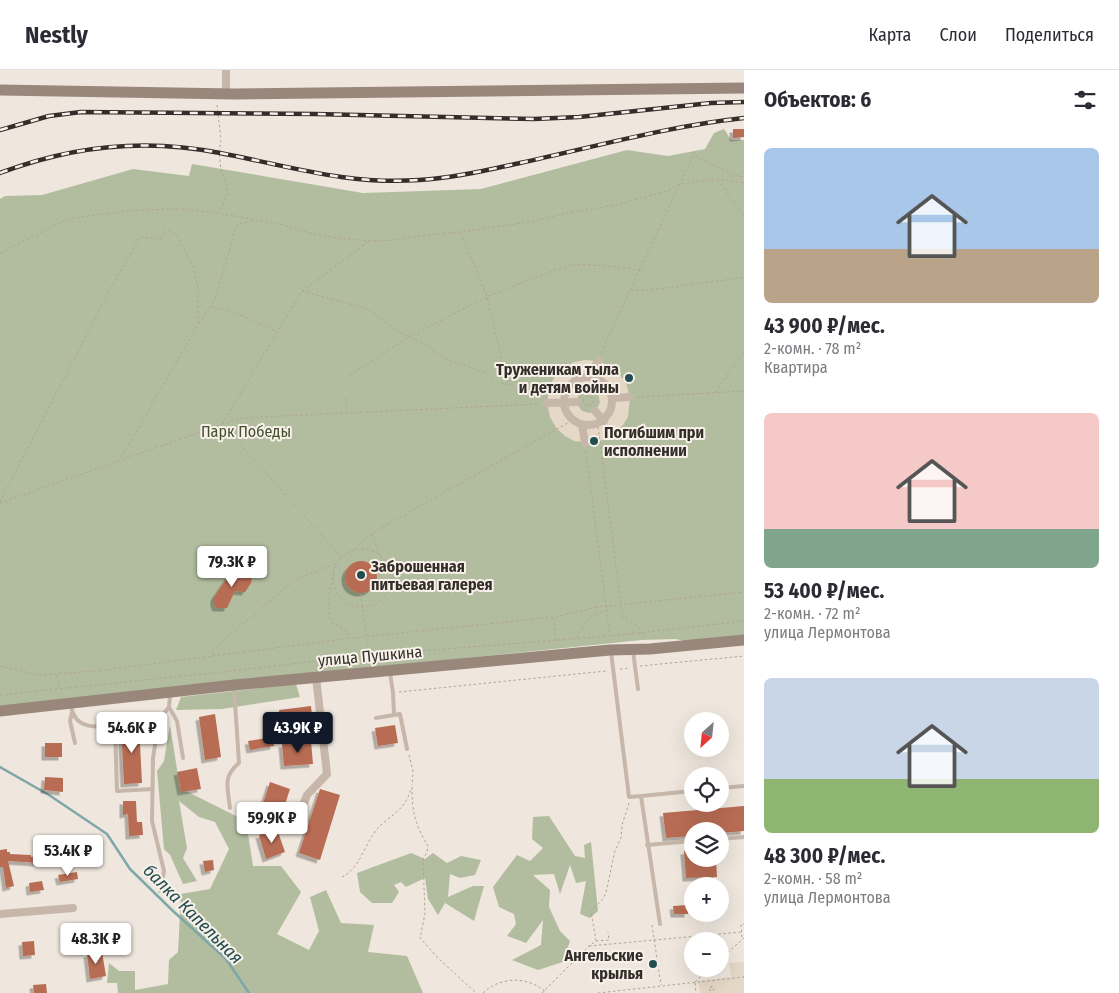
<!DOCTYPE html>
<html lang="ru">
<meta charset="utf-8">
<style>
:root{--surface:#fff;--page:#f7f7f7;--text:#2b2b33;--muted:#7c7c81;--line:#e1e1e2;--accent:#111827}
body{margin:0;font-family:"Fira Sans Condensed",sans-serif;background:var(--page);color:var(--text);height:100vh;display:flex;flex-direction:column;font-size:19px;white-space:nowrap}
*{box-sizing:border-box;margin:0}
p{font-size:16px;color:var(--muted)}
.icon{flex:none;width:28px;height:28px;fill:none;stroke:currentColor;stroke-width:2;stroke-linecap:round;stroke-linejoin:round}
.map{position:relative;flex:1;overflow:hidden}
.details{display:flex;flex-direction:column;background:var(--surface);width:375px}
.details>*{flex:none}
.needle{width:32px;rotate:207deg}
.controls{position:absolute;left:684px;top:642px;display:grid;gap:10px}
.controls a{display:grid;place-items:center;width:45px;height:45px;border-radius:50%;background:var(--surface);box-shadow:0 5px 20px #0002;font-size:25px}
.price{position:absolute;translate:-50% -42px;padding:0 11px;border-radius:5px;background:#fff;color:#222;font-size:16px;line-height:32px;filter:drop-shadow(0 1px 2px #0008)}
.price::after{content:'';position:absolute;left:50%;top:30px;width:15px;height:11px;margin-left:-8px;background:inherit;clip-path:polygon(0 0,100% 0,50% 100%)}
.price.selected{background:var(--accent);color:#fff}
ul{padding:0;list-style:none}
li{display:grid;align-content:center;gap:10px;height:265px;padding:0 20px}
li span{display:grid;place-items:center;height:155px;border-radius:8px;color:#555}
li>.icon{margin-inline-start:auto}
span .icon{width:90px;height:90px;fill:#fffc;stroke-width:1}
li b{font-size:21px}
h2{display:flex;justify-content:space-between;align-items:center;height:60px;padding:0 20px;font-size:21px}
header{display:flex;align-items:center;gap:30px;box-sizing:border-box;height:70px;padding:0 25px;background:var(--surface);border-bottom:1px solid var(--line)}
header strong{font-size:24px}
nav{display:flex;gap:28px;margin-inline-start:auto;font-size:18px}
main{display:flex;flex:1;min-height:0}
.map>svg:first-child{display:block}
.green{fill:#b2bd9f}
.plaza{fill:#e5d8c6;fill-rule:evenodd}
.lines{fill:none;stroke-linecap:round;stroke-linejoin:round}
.stream{stroke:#7fa7a9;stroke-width:2.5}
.building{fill:#b86c53;filter:url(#shadow)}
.path{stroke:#b2a295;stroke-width:1;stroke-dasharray:2.5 2.5;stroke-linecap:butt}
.lane{stroke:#c6b7aa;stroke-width:4}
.street{stroke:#c6b7aa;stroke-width:8}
.secondary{stroke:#99877c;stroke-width:11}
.rail-casing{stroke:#342d29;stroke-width:4.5}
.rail{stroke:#f7f1e9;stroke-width:2.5;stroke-dasharray:8;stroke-linecap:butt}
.poi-dot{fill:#234e51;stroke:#f7f1e9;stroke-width:2}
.labels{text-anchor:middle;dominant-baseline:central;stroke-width:4;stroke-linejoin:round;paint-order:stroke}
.poi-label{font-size:16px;font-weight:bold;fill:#342d29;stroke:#f7f1e9;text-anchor:end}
.park-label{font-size:16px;fill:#445030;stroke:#f7f1e9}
.street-label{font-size:16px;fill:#342d29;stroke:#f7f1e9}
.water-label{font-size:18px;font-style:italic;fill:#234e51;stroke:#f7f1e9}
</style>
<header>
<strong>Nestly</strong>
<nav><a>Карта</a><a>Слои</a><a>Поделиться</a></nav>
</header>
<main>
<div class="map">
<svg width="744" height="923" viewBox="0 0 744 923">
<defs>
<filter id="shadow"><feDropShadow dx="-3.5" dy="3.5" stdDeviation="0" flood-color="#0004"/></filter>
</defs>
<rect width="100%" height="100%" fill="#efe7dd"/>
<path class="green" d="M724,59l7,11h13v495l-58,6 -11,-2 -33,1 -642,66v-507l5,-3 37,-1 91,-26 56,7 3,-12 171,29 118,-4 146,-39 41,6 37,-7 9,-16z
M296,614l4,13 -78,12 -46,1 5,-13z
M170,655l10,63 66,33 7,45h28l20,26 -24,42 32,16 10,-19 -9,-34 16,-7 15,33 33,2 -6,27 39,4 16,37h-305l-1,-10h-10l2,-20 10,8h16v19l33,-6 1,-24 9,-8 3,-58 29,-5 19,-40 -14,-27 -16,-5 -20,-16 8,47 -4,10 14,23 -14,3 -13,-29 -6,-6 -7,-78 7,-10z
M549,746l26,40 10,2 -1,-13 7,-3 7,69 -8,7 -10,-4 6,-33 -10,2 -6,-18 -10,29 -6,-20 -21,1 17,15 -1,17 11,24 10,10 -7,21 -25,8 -26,-10 29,-15 2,-25 -17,23 -19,-7 9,-12 -2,-10 -15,-7 -6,-20 24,-32 13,6 13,-13 -11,-9 1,-22z
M411,783l14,6 8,-6 14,10 14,-7 20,4 -6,15 -15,3 -10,-4 -2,23 25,-11h11l-10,35 -29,-18 -7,12 -10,-16 -3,-21 -19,9 -5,-5 -7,3 5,7 -7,11h-20l-12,-11 -3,-19z"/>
<path class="plaza" d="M586,290l12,1 16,7 12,15 4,14 -2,20 -5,8 -14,13 -17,5 -18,-2 -9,-5 -8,-7 -7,-12 -3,-14 3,-17 5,-10 9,-8 10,-6zM589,320l9,4 2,8 -3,7 -7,4 -8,-2 -5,-7v-5l2,-5z
M744,892v31h-44l-2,-12 33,-4 -2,-14z"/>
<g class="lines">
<path class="stream" d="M0,697l49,28 58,39 23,35 43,42 53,48 23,34"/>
</g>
<path class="building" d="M733,59h11v8l-11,1z
M345 507a16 16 0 1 1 32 0a16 16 0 1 1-32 0Z
M234,498l18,10 -1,5 -6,9 -10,-1 -8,17h-11l-2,-5v-6z
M311,636l2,20 -32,4 -2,-20z
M215,644l6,43 -16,3 -6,-43z
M139,654l3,59 -18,1 -3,-59z
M395,655l3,18 -20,3 -3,-18z
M273,667l1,9 -24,4 -2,-9z
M311,671l2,23 -29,2 -2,-22z
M45,673h17v14h-17z
M197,698l4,21 -20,3 -4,-20z
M45,707l18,1v14l-19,-2z
M270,712l20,7 -12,37 -20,-7z
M320,719l20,6 -20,65 -21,-7z
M123,731h13l1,21h5l1,13 -14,1 -1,-22 -5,1z
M744,736v25l-24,2v-2h-28v5l-26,2 -3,-25z
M277,759l8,23 -19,7 -7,-24z
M7,779v3h3v2l21,1v2l18,-3 2,8 -12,1 -31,-2 6,25 -8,2 -3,-21h-3v-17z
M692,780v9h24l1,18 -31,1 -2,-27z
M213,790l1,10 -9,2 -2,-11z
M77,802l1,7 -18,3 -2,-7z
M42,811l2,9 -14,2 -1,-9z
M688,835v9h-14l-1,-8z
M34,871l1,14 -12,1 -1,-14z
M102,882l4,24 -16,3 -3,-25z
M46,914l1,9h-13l-1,-8z"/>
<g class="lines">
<path class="path" d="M217,35l4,35 -2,12 2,18 4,10 3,12 -8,20
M695,86l38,19 11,2
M718,110l26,36
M461,163l26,64 18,77 19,30
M0,183l64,-32 8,-3 64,-8 44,-1 39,4 64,12 27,8 26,5 33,3 26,-1 32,-5 34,-3 68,-10 43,-10 44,-7 54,-15 10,-6 37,-5 27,4
M631,220c24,1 47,-4 70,-7 15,-2 29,-3 43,-6
M302,221l58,16 11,4 26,20 28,13 19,14 42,15 7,4
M212,237l19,4 47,21
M601,283l94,-202
M350,305l59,-38 78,-40 43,-18 43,-15 34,2 34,4
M501,313l10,2
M715,322l29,-40
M583 331a5 5 0 1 1 10 0a5 5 0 1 1-10 0Z
M637,327l107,-6
M346,328l1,14
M598,357l23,178 2,12 14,9 8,13
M586,381l24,185
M121,388l74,-128 19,-29 23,-76 18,-5
M0,432l113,-218 27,-47 21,2 4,-10 11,5 18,34 4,22v35
M0,433l240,-85 298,-14
M372,464l8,22
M333 508a29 29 0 1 1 58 0a29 29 0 1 1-58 0Z
M351,482l21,-19 201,-113
M342,488l-120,-134 80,-133 67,-50
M334,503c-5,16 -7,33 -3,49l15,9 6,6
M361,524l5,42 4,19 240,-19 134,-15
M554,548l2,22
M577,568c5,-14 16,-25 30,-28
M214,585l-2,-4 81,-70 44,-18
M0,596l39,9 57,-4 257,-33 201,-21 44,-10 146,-15
M640,596l104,-10
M620,599l9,-1
M57,605l3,14
M399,622l207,-21
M0,625l222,-23 147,-17
M409,685l4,16 -1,14
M412,717c0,26 3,37 16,59l-1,6 -4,7 2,55 -5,24 18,20 38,35
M342,807c17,-8 22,-30 32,-44 14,-19 29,-18 37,-44
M652,855l9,60
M742,867l-1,-13h3
M596,871l-5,-30 12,-12 3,-7 9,-41 6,-13 1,-13 7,-22
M589,876l153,-14
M720,889l24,-21
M695,912l14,-13
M695,913l1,10
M710,917h3l1,3 -4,1z
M483,923c18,-17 46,-17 64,0
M542,923l47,-47 7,-5 13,-1 -1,-8
M598,923l146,-16"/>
<path class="lane" d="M633,581l5,38
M611,582l18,145 12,-1 19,128
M390,602l3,21 1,22
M71,636c4,24 25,21 44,20l2,65 36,-2
M169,637l8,14 6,37
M72,642l-2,9 5,22
M376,648l24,-4 7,35
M720,718l24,-2
M641,726l51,-5
M230,738c-2,-20 -8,-31 9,-45l-5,-76
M720,769l24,-2
M647,775l45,-4
M160,821l4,-20 -12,-50 1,-63 6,-38 10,-13 1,-12"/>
<path class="street" d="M226,0v24
M564 331a24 24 0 1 1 48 0a24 24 0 1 1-48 0Z
M589,307l9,-16
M594,321l6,-11
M613,328l17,-1
M547,333l30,-1
M595,341l9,10
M582,355l3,18
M296,755l11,-30 20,-21 -11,-97
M0,844l73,-6"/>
<path class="secondary" d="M0,20l234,4 510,-6
M0,641l234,-26 376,-35 40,-1 94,-9"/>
<g class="rail-casing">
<path id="rail" d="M0,60l49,-14 32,-4 234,2 219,5 45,-2 132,-14 33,-1
M0,103c71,-27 146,-35 220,-20 69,13 127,32 199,27 34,-2 68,-10 101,-17 74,-16 149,-37 224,-45"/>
</g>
<use href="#rail" class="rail"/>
</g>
<g class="poi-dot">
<circle cx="629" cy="308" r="5"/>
<circle cx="594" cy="371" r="5"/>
<circle cx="361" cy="505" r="5"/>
<circle cx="653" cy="894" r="5"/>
</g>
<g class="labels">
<g class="poi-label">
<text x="619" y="299">Труженикам тыла<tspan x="619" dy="18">и детям войны</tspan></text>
<text x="604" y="362" text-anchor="start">Погибшим при<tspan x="604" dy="18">исполнении</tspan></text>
<text x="371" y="496" text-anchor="start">Заброшенная<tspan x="371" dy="18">питьевая галерея</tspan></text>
<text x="643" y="885">Ангельские<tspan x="643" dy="18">крылья</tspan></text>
</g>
<g class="park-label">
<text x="246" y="361">Парк Победы</text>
</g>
<g class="street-label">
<text transform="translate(370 586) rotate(-5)">улица Пушкина</text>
</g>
<g class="water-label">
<text transform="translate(193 844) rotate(45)">балка Капельная</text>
</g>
</g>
</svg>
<div class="controls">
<a><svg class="needle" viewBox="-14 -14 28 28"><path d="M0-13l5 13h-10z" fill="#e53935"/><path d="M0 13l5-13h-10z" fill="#7c7c81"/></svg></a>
<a><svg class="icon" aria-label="locate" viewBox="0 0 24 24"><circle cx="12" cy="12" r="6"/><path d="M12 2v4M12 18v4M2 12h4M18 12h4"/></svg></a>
<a><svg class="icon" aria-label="layers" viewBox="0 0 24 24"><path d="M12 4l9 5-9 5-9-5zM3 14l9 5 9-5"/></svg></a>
<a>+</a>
<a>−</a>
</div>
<b class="price" style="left:232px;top:518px">79.3K ₽</b>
<b class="price" style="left:132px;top:684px">54.6K ₽</b>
<b class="price selected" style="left:298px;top:684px">43.9K ₽</b>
<b class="price" style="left:272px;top:774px">59.9K ₽</b>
<b class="price" style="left:68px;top:807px">53.4K ₽</b>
<b class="price" style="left:96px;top:895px">48.3K ₽</b>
</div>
<section class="details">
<h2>Объектов: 6<svg class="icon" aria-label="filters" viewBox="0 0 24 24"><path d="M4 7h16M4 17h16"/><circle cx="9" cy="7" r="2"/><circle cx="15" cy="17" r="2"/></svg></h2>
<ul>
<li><span style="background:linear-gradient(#a9c7e8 65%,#b9a48a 0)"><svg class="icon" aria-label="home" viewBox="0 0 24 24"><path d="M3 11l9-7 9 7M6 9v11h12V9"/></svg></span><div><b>43 900 ₽/мес.</b><p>2-комн. · 78 m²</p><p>Квартира</p></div></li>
<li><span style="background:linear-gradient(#f6c9c9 75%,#7fa58c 0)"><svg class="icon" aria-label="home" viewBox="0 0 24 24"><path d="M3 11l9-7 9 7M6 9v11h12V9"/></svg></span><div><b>53 400 ₽/мес.</b><p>2-комн. · 72 m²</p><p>улица Лермонтова</p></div></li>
<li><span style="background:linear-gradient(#c9d6e8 65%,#8fb573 0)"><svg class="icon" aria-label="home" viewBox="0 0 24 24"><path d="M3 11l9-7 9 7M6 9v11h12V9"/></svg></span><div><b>48 300 ₽/мес.</b><p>2-комн. · 58 m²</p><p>улица Лермонтова</p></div></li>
</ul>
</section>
</main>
